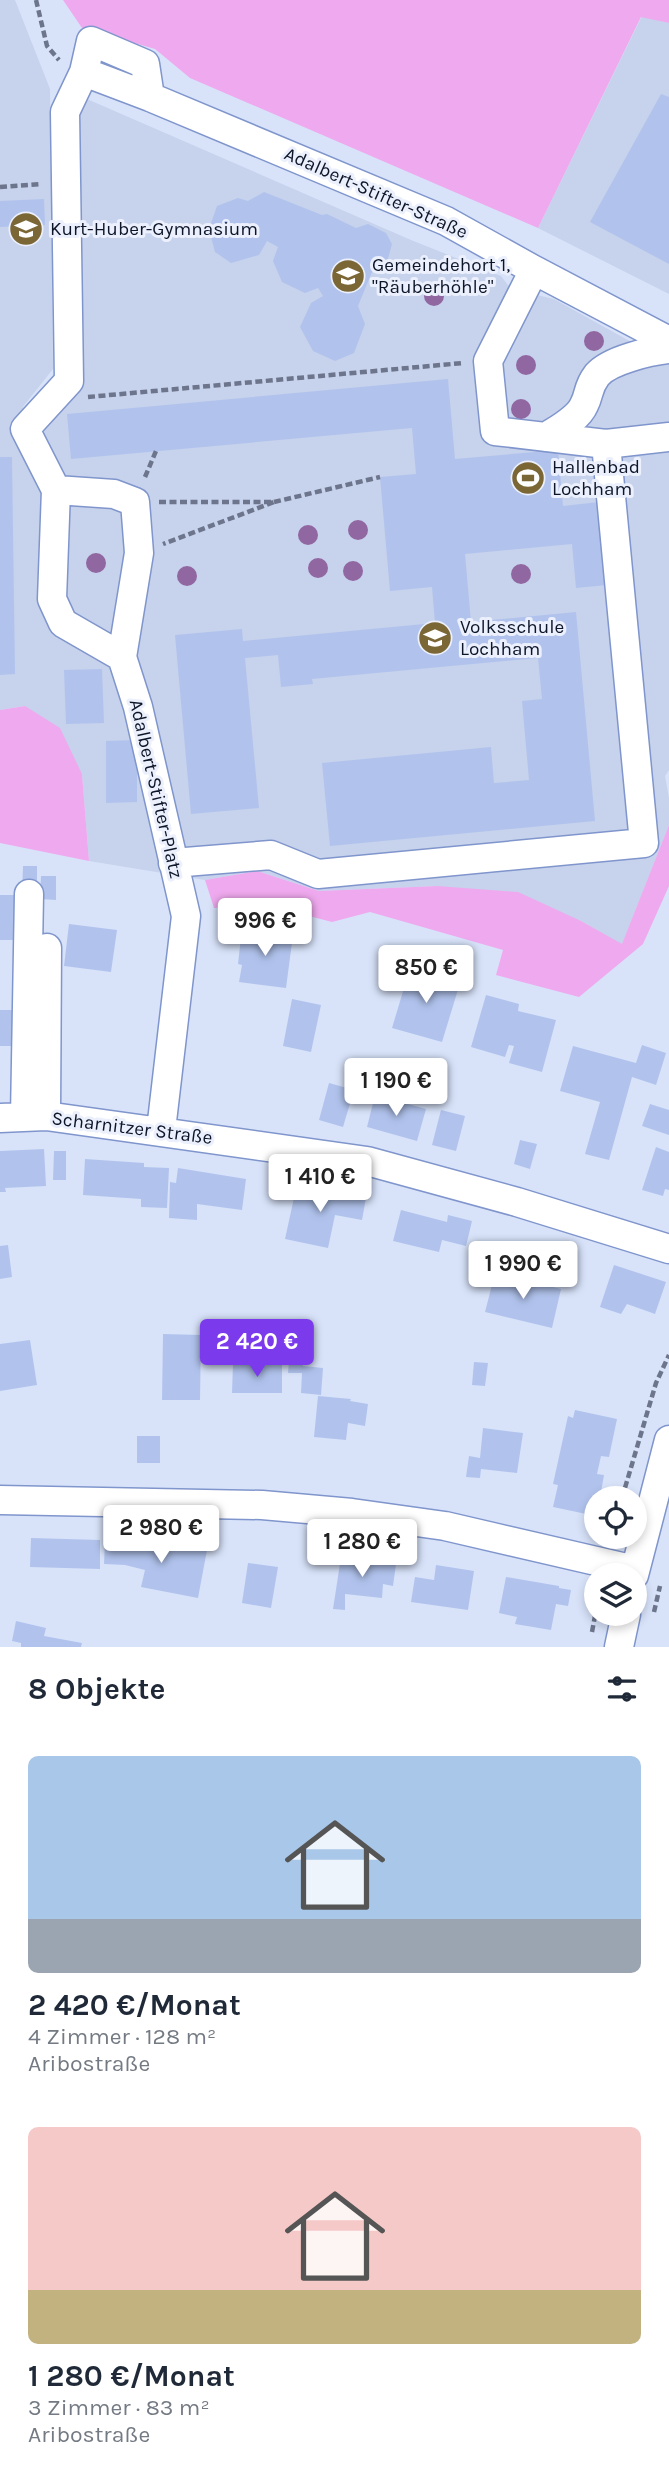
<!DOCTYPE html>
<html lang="de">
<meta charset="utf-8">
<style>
:root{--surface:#fff;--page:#f2f2f3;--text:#1f2937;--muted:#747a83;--accent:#7c3aed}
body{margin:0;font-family:Karla,sans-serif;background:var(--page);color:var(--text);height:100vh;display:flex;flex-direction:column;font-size:26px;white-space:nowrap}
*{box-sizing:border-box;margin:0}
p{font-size:23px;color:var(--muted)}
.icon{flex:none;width:38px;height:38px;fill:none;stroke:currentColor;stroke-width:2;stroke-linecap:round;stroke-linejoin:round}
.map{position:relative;height:1647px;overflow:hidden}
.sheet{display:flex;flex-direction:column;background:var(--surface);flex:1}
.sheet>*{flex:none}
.buttons{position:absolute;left:584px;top:1486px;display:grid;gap:14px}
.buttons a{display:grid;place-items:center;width:63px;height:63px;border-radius:50%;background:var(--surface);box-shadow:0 4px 10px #0003;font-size:35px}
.price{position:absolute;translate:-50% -60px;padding:0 16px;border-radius:7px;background:#fff;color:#222;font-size:23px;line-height:46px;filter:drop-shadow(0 2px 4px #0008)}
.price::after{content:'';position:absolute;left:50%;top:42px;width:21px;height:16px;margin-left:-10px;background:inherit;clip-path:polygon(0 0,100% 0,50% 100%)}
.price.active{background:var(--accent);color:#fff}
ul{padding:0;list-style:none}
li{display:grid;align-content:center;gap:14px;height:371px;padding:0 28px}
li span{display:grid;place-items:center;height:217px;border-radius:10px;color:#555}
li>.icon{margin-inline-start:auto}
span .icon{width:126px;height:126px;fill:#fffc;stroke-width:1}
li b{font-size:30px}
h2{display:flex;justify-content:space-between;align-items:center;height:84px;padding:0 28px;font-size:30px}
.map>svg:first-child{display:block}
.built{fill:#c7d2ec}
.green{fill:#efa9ee}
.building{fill:#b1c3ed}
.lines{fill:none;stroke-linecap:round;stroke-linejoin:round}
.minor-casing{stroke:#7f95cc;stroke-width:31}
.path{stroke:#6c758b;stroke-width:4.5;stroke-dasharray:7 3.5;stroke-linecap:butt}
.minor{stroke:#fff;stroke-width:28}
.tree{fill:#9167a2}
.labels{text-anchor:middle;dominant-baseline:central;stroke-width:6;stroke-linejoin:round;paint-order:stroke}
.street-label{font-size:19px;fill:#0d1529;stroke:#ebf0fc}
.poi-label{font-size:19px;fill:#0d1529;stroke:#ebf0fc;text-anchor:start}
</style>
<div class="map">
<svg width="669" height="1647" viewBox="0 0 669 1647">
<rect width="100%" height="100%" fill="#d8e3fa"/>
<path class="built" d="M0,0h15l35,89 3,280 -31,39 58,-17 -7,-274 7,-21 331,144 90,36 10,13 43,10 115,64v407l-4,6 4,22v27l-47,120 -41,-24 -144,-35 -118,5 -62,-20 -52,9 -116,-19 -7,-87 -57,-68 -25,4z
M642,16l27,7v271l-131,-66z"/>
<path class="green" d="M63,0h606v23l-28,-6 -103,211 -348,-150 -35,-29 -73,-21z
M25,706l35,22 22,46 7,87 -89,-18v-133z
M669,825v61l-26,58 -64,53 -83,-22 7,-25 -133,-38 -38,10 -73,-19 -45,5 -9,-28 52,-9 62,20 118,-5 81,6 63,29 41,23z"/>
<path class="building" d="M661,94l8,3v167l-79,-42z
M264,192l58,23 5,-1 29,14 12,-4 18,9 6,11 -6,22 -14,6 -14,34 7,18 -11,29 -19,8 -22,-10 -13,-24 11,-24 12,-7 -5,-8 -13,5 -23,-11 -9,-21 5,-14 -11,-6 -8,14 -28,8 -16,-11 -6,-23 8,-23 21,-8 10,3z
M44,199l1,26 -45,2v-26z
M448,379l7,80 103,-9 5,56 36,-4 8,83 -31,3 -4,-44 -107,10 6,68 105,-10 19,209 -265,25 -8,-83 169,-16 3,36 35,-3 -7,-79 20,-2 -4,-41 -226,21 1,5 -32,3 -3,-32 -33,3 14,150 -68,6 -16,-179 67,-6 1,12 192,-18 -3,-36 -42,4 -10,-114 36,-3 -4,-46 -341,31 -4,-45z
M0,457h12l3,217 -15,1z
M102,669l2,54 -38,1 -2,-54z
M137,740v62l-31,1v-62z
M23,866h14v28h-15z
M41,876h15v24l-16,-1z
M0,895h17v45h-17z
M69,924l48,6 -6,42 -47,-6z
M246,929l47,6 -7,53 -47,-6 3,-17 -4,-1 3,-27 4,1z
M410,968l50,15 -18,59 -50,-14z
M486,995l33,9 -1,7 38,9 -14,52 -33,-9 5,-17 -5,-1 -4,12 -34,-10z
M292,999l29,6 -10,47 -28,-6z
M0,1010h15l1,36h-16z
M642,1045l24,8 -10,32 -24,-8 -23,83 -24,-6 15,-52 -40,-11 13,-45 63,17z
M329,1083l25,7 -11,37 -24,-7z
M375,1095l51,14 -9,32 -50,-14z
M650,1104l19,6v25l-27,-9z
M441,1110l24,6 -9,35 -24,-6z
M520,1140l17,4 -7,25 -16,-5z
M656,1147l13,5v38l-4,-1 -2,7 -21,-6z
M44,1149l2,37 -41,2 1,4h-6v-41z
M54,1151h12v29h-13z
M85,1159l59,4v4l25,1 -2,40 -26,-1v-8l-58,-4z
M178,1168l68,11 -4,31 -45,-6v16l-28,-2 1,-36 6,1z
M278,1172l16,2 -4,24 -16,-3z
M297,1184l69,14 -4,22 -27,-5 -7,33 -43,-9z
M401,1210l46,12 1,-7 24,6 -6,25 -24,-6 -3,12 -46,-11z
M499,1241l24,6 -7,25 -23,-7z
M8,1245l4,32 -12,2v-33z
M551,1255l24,5 -6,25 -24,-6z
M614,1265l52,17 -11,32 -28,-10 -6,10 -21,-7z
M495,1273l66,16 -9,39 -67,-16z
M163,1334l38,1 -1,65h-38z
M30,1340l7,45 -37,6v-47z
M290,1348l14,1 -1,17 20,2 -2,27 -20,-2 1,-20h-14z
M474,1362l14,1 -3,23 -13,-1z
M233,1364h49v29h-50z
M318,1396l33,3 -1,2 18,3 -3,22 -17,-3 -2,17 -32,-3z
M575,1410l42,9 -8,38 -8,-1 -4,18 7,1 -4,23h-3l-1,18 -43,-9 5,-22 -5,-1 15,-68 5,2z
M483,1428l40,5 -6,40 -36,-4 -1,9 -14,-1 3,-21 11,2z
M137,1436h23v27h-23z
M31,1538l69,2v29l-70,-2z
M130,1540l20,4 1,-4 56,10 -9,48 -57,-11 4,-17 -20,-5 -21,-1 1,-23 25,1z
M341,1557l55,7 -3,22 -10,-2 -1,14 -37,-4v16l-12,-1z
M248,1563l30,4 -7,41 -29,-5z
M436,1565l38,6 -6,39 -57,-8 4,-25 19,3z
M506,1577l53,9v2l12,2 -3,16 -12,-2 -5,26 -36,-6 2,-7 -18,-4z
M16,1621l30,7 -2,8 38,7 -1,4h-60v-4l-9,-2z"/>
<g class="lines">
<g class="minor-casing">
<path id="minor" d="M84,72l66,25 296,124 88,49 135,71
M150,97l-5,-33 -54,-23 -7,31 -19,40 4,269 -44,48 31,61 -4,109 11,24 59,34 16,50 48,209 -25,214
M534,270l-46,91 7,70 111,13
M546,437c12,-8 32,-18 38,-32 6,-11 3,-17 13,-30 13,-15 53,-24 72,-26
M56,490l58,4 21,8 4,51 -17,104
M173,863l98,-8 47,19 326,-31 -38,-399 63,-7
M46,1116l1,-168
M25,1117l4,-223
M0,1118l46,-2 321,45 150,41 152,47
M0,1500l262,5 90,8 93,13 190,44
M634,1575l35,-135
M619,1647l7,-33"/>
</g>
<path class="path" d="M36,0l11,46 12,14
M0,187l41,-3
M88,397l375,-34
M145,477l11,-26
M159,502h115l-111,42
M274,502l106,-25
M622,1498l34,-115 13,-28
M654,1612l6,-26
M592,1632l5,-27"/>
<use href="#minor" class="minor"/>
</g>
<g class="tree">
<circle cx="434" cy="296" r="10"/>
<circle cx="594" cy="341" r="10"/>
<circle cx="526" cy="365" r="10"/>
<circle cx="521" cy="409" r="10"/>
<circle cx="358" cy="530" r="10"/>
<circle cx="308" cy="535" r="10"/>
<circle cx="96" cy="563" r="10"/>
<circle cx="318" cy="568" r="10"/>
<circle cx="353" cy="571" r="10"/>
<circle cx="521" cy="574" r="10"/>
<circle cx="187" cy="576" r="10"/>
</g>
<defs>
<g id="school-disc" transform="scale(1.75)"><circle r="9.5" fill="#7b6635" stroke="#ebf0fc"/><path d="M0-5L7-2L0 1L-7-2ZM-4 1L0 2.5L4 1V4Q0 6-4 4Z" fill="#fff"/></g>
<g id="stadium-disc" transform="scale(1.75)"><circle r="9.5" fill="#7b6635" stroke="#ebf0fc"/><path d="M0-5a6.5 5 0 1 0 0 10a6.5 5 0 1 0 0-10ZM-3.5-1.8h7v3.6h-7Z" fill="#fff"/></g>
</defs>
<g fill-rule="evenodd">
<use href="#school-disc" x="26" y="229"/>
<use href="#school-disc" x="348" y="276"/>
<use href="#stadium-disc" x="528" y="478"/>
<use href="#school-disc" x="435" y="638"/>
</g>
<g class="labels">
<g class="street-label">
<text transform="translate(376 193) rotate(24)">Adalbert-Stifter-Straße</text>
<text transform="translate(156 789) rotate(77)">Adalbert-Stifter-Platz</text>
<text transform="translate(132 1128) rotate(7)">Scharnitzer Straße</text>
</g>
<g class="poi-label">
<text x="50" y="229">Kurt-Huber-Gymnasium</text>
<text x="372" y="265">Gemeindehort 1,<tspan x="372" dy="22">"Räuberhöhle"</tspan></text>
<text x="552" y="467">Hallenbad<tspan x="552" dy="22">Lochham</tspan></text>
<text x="460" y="627">Volksschule<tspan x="460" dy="22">Lochham</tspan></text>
</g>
</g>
</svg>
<div class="buttons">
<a><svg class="icon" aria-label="locate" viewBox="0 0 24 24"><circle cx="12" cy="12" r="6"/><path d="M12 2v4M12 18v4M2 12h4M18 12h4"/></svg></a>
<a><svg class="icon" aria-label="layers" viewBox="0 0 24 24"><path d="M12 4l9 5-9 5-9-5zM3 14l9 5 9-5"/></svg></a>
</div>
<b class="price" style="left:265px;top:958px">996 €</b>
<b class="price" style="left:426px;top:1005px">850 €</b>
<b class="price" style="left:396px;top:1118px">1 190 €</b>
<b class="price" style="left:320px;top:1214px">1 410 €</b>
<b class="price" style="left:523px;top:1301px">1 990 €</b>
<b class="price active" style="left:257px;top:1379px">2 420 €</b>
<b class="price" style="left:161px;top:1565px">2 980 €</b>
<b class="price" style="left:362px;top:1579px">1 280 €</b>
</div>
<section class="sheet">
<h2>8 Objekte<svg class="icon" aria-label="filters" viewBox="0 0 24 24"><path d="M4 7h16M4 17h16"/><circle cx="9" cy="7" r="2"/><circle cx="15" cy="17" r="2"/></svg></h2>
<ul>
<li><span style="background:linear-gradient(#a9c7e8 75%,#9aa5b1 0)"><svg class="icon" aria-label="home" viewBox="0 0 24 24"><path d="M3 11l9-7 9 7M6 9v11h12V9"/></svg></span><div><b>2 420 €/Monat</b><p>4 Zimmer · 128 m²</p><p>Aribostraße</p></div></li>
<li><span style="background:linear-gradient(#f6c9c9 75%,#c2b280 0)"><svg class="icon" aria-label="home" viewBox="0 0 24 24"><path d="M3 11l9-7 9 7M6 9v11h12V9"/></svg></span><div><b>1 280 €/Monat</b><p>3 Zimmer · 83 m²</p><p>Aribostraße</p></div></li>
</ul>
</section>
